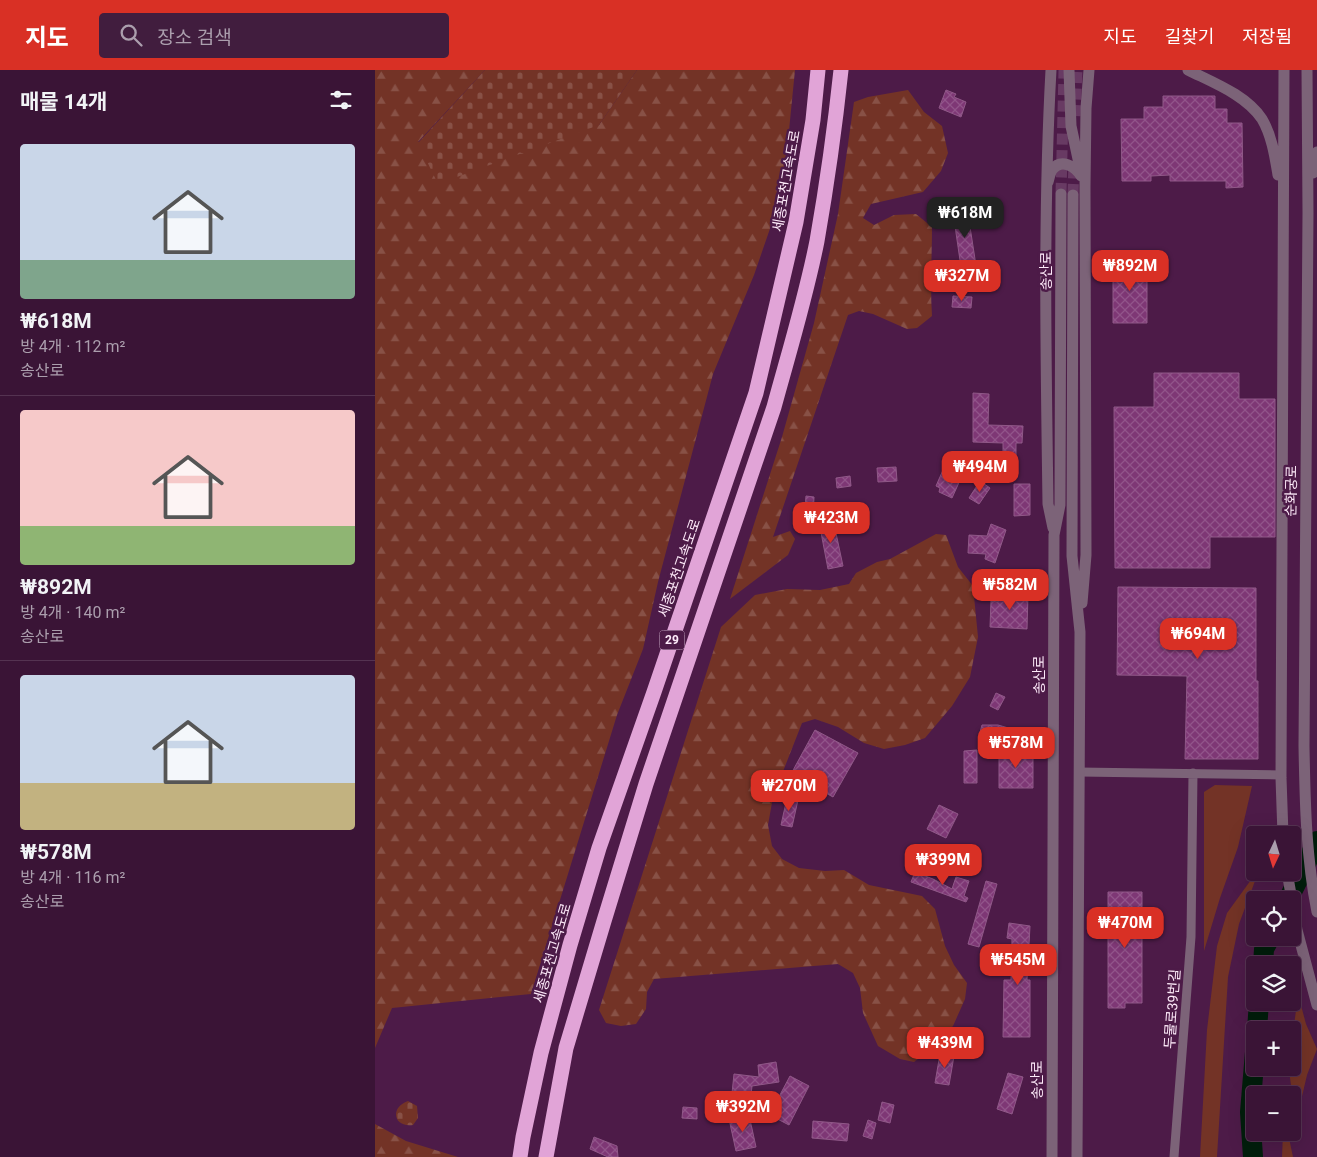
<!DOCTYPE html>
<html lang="ko">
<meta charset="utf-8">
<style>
:root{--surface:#3a1436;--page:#411d3e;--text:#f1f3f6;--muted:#ab9ead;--line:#543351;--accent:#d93025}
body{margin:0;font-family:Roboto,"Noto Sans KR",sans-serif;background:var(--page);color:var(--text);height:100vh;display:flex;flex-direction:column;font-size:19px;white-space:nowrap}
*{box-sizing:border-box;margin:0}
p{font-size:16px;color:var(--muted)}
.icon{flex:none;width:28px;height:28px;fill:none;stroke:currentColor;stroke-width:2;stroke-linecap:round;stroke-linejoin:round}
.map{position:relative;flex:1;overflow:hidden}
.side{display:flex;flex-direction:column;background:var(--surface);width:375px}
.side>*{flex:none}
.needle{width:32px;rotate:184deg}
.tools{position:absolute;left:871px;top:756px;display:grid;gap:10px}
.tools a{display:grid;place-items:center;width:55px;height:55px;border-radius:5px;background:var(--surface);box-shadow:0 5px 20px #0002,0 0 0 1px var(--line);font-size:25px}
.price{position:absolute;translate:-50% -42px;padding:0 11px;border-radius:10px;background:var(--accent);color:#fff;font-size:16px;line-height:32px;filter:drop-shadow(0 1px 2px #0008)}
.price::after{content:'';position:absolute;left:50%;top:30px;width:15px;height:11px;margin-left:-8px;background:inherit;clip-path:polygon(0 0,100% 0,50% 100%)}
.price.current{background:#222;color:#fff}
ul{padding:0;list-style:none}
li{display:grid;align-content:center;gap:10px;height:265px;padding:0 20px}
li+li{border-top:1px solid var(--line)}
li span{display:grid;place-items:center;height:155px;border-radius:5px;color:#555}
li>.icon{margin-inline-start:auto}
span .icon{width:90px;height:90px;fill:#fffc;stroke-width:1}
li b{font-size:21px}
h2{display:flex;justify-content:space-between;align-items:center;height:60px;padding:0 20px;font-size:21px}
header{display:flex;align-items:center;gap:30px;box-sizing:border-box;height:70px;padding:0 25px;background:var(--accent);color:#fff}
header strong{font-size:24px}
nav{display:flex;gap:28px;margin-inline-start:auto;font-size:18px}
.search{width:350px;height:45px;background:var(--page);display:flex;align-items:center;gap:12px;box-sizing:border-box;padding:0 18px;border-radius:5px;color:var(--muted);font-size:19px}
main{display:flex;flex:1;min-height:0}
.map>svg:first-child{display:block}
.grass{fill:#733326}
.forest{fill:url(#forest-firs)}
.cemetery{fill:url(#cemetery-stones)}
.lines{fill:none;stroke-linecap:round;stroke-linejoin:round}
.river{stroke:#021e0c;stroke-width:20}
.building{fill:url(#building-cross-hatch);stroke:#905888}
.tertiary-tunnel{stroke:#683a63;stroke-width:11;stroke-dasharray:11 5.5;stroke-linecap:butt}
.minor{stroke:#7c6378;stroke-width:9}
.tertiary{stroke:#7c6378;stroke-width:11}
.motorway{stroke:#e1a4d7;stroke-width:15}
.labels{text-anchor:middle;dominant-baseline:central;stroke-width:5;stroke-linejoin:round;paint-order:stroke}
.shield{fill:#4d1b48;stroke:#c9adc5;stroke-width:1}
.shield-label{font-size:12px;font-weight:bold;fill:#feebfa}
.street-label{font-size:14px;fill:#feebfa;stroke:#4d1b48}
</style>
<header>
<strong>지도</strong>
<div class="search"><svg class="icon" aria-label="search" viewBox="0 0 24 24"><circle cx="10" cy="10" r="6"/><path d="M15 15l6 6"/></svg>장소 검색</div>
<nav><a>지도</a><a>길찾기</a><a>저장됨</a></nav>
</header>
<main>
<section class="side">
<h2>매물 14개<svg class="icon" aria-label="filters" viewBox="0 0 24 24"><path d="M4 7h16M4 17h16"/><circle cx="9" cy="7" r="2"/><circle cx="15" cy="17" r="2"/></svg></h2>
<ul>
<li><span style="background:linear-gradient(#c9d6e8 75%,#7fa58c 0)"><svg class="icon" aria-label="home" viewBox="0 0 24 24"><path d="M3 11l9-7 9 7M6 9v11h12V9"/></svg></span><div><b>₩618M</b><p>방 4개 · 112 m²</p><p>송산로</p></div></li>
<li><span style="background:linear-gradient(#f6c9c9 75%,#8fb573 0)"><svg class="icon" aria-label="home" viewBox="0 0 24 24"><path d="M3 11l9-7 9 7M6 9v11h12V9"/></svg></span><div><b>₩892M</b><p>방 4개 · 140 m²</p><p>송산로</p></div></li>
<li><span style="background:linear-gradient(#c9d6e8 70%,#c2b280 0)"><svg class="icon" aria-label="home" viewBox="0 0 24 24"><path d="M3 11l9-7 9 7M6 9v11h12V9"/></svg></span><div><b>₩578M</b><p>방 4개 · 116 m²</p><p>송산로</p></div></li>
</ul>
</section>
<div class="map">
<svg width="942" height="1087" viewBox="0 0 942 1087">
<defs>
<pattern id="forest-firs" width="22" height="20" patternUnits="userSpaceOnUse" patternTransform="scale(1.25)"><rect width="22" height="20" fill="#733326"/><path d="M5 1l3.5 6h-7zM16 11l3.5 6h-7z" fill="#885146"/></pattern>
<pattern id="cemetery-stones" width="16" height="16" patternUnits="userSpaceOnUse" patternTransform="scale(1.25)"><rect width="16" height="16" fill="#733326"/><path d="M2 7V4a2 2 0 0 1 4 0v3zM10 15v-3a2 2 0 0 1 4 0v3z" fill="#885146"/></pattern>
<pattern id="building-cross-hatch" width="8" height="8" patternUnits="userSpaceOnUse" patternTransform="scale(1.25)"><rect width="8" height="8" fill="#7e3775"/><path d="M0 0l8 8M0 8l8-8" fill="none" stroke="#91548a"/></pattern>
</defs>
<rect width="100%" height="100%" fill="#4d1b48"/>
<path class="grass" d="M840,715l37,1 -14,61 -18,51 -16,53v-159z
M881,803h2l-19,51 -11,53 -11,180h-17l7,-127 10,-84 10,-33z
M923,924l8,30 11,25 -10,26 -11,47 -6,-44v-10h3v-34z
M908,1063h5l5,24h-11z"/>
<path class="forest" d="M0,0h110l-67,72 181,-17 38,-55h158l-12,121 -29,84 -41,99 -55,208 -15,67 -26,66 -86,279 -139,14 -17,40z
M533,20l16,22 18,14 6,27 -7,18 -18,21 -52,12 -8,14 11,7 20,-10 22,-1 16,13c0,29 -2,59 0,89l-15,12 -10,1 -34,-15 -14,-3 -11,4 -75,222 17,-6 5,8 -7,16 -58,44 52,-162 32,-114 24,-109 16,-112 14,-5z
M561,464l10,1 12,32 15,19 5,51 -8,40 -18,29 -27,32 -20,7 -21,4 -20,-6 -26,-16 -23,-8 -13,4 -29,74 -5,28 4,21 10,13 17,9 26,3 19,-1 25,15 53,11 13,13 10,37 9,19 13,18 -2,16 -12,27 -15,16 -24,20 -14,-3 -22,-13 -15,-33 -3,-25 -7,-15 -15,-9 -184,15 -7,13 -1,17 -10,15 -15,2 -15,-3 -7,-13 122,-383 34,-32 32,-6 33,1 29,-6 7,-11 21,-11 13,-3z
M0,1054l31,17 52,16h-83z"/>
<path class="cemetery" d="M110,0h152l-38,55 -161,59 -20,-41z
M33,1031l9,5 1,12 -5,7c-19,3 -24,-17 -5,-24z"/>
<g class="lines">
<path class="river" d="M913,830l29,-59
M888,895l1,-16 6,-11
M882,960l2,-28
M878,1087l-3,-45 5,-60"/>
</g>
<path class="building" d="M571,20l10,4 -2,3 12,5 -5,15 -22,-9z
M788,26h52v13h12v14h15l1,64 -17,1v-7h-56v-6l-19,1v5h-29l-1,-62h23v-12h19z
M591,131l11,71 -15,2 -7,-48v-23z
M738,191h34v62h-34z
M578,226l19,1 -1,11 -19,-1z
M779,303h85v26h36v138h-65v31h-95l-1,-161h40z
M598,323l16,1 -1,31 35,1 -1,17h-6v30h-13v-30l-30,-1z
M521,397l1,14 -19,1 -1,-14z
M568,400l18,8 -9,20 -13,-6 1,-4 -4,-2z
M475,406l1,10 -14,2 -1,-10z
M605,411l10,7 -11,16 -10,-6z
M639,414h16v31l-16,1z
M431,426l8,1 -1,23 -9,-1z
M458,449l10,47 -15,3 -9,-47z
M616,454l15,6 -11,33 -10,-4 1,-5 -18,-1 1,-18 18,1z
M743,517l138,1v93h2v78h-73l2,-83 -70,-1z
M623,523l30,1 -1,35 -37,-2 1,-26 7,1z
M621,623l9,4 -7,13 -8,-4z
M607,655h16l14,4v16l-33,-9z
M440,660l43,23 -25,44 -42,-23z
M602,680v33h-13v-32z
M624,680h34v38h-34z
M412,728l11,2 -6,27 -11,-2z
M564,735l19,9 -12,24 -19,-9z
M540,802l18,7 19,10 4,-12 13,4 -5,15 4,2 -2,4 -55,-20z
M611,811l11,3 -18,63 -11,-3z
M733,822h34v111h-17v5h-17z
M634,853l21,3 -3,54h3v57h-27l1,-57h7l1,-41 -5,-1z
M565,984l14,2 -5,29 -14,-2z
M401,992l3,20 -27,4 -2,19 -19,-2 3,-29 25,3 -1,-12z
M633,1003l15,4 -11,37 -15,-5z
M415,1006l19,10 -20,39 -25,-13 15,-4h-6z
M507,1032l12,3 -4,18 -12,-3z
M308,1037l14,1v11l-15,-1z
M374,1045l7,32 -20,4 -7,-32z
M493,1050l8,3 -4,16 -9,-3z
M438,1051l36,3 -2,17 -35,-3z
M219,1067l23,9 1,11h-10l-18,-8z"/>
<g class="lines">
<path class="tertiary-tunnel" d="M700,46l2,-46
M686,124l3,-124
M698,125l1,-33"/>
<path class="minor" d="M704,702l202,3
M799,1087l17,-220 2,-164"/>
<path class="tertiary" d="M676,0c-8,145 -5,289 -3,434l5,24
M694,0l2,56 10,47
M813,0c26,13 58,25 74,49 10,17 13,38 16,56
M932,0l1,143 -4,533c1,56 2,111 13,166
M938,103l4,-21
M673,112c1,-3 2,-9 4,-12 9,-12 23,-4 29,6
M698,125l-1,361 8,76 -3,525
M707,533l4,-48 -1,-368 1,-79 3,-38
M908,765l-2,-57 3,-708
M912,802l5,28
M918,834l4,26 20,75
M677,1087l2,-622 6,-30 1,-311"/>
<path class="motorway" d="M145,1087l3,-20 18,-84 29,-108 29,-97 55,-156 102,-299 40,-171 17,-102 5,-50
M171,1087l20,-109 38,-127 42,-137 128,-377c15,-55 32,-110 43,-166 10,-57 18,-114 24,-171"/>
</g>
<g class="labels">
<rect class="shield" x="284.5" y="560.5" width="25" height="19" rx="4"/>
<g class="shield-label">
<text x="297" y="570">29</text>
</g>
<g class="street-label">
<text transform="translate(411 111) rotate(-80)">세종포천고속도로</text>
<text transform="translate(671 201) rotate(-90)">송산로</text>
<text transform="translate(916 421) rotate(-89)">순화궁로</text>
<text transform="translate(304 498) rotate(-71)">세종포천고속도로</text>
<text transform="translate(664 605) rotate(-90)">송산로</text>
<text transform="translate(177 883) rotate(-74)">세종포천고속도로</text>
<text transform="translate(797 939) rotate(-86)">두물로39번길</text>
<text transform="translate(662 1010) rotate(-90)">송산로</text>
</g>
</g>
</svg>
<div class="tools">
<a><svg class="needle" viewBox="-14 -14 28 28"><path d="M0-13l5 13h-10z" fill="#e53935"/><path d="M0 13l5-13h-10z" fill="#ab9ead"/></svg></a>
<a><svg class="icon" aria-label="locate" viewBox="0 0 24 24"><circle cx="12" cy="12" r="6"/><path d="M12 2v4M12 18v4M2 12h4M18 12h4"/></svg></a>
<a><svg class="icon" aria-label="layers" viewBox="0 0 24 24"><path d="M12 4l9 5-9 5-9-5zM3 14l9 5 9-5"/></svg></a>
<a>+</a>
<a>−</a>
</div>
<b class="price current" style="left:590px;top:169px">₩618M</b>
<b class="price" style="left:755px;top:222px">₩892M</b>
<b class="price" style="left:587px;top:232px">₩327M</b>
<b class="price" style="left:605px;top:423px">₩494M</b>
<b class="price" style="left:456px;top:474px">₩423M</b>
<b class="price" style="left:635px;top:541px">₩582M</b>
<b class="price" style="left:823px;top:590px">₩694M</b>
<b class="price" style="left:641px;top:699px">₩578M</b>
<b class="price" style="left:414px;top:742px">₩270M</b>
<b class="price" style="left:568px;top:816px">₩399M</b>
<b class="price" style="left:750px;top:879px">₩470M</b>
<b class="price" style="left:643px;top:916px">₩545M</b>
<b class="price" style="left:570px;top:999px">₩439M</b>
<b class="price" style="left:368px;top:1063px">₩392M</b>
</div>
</main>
